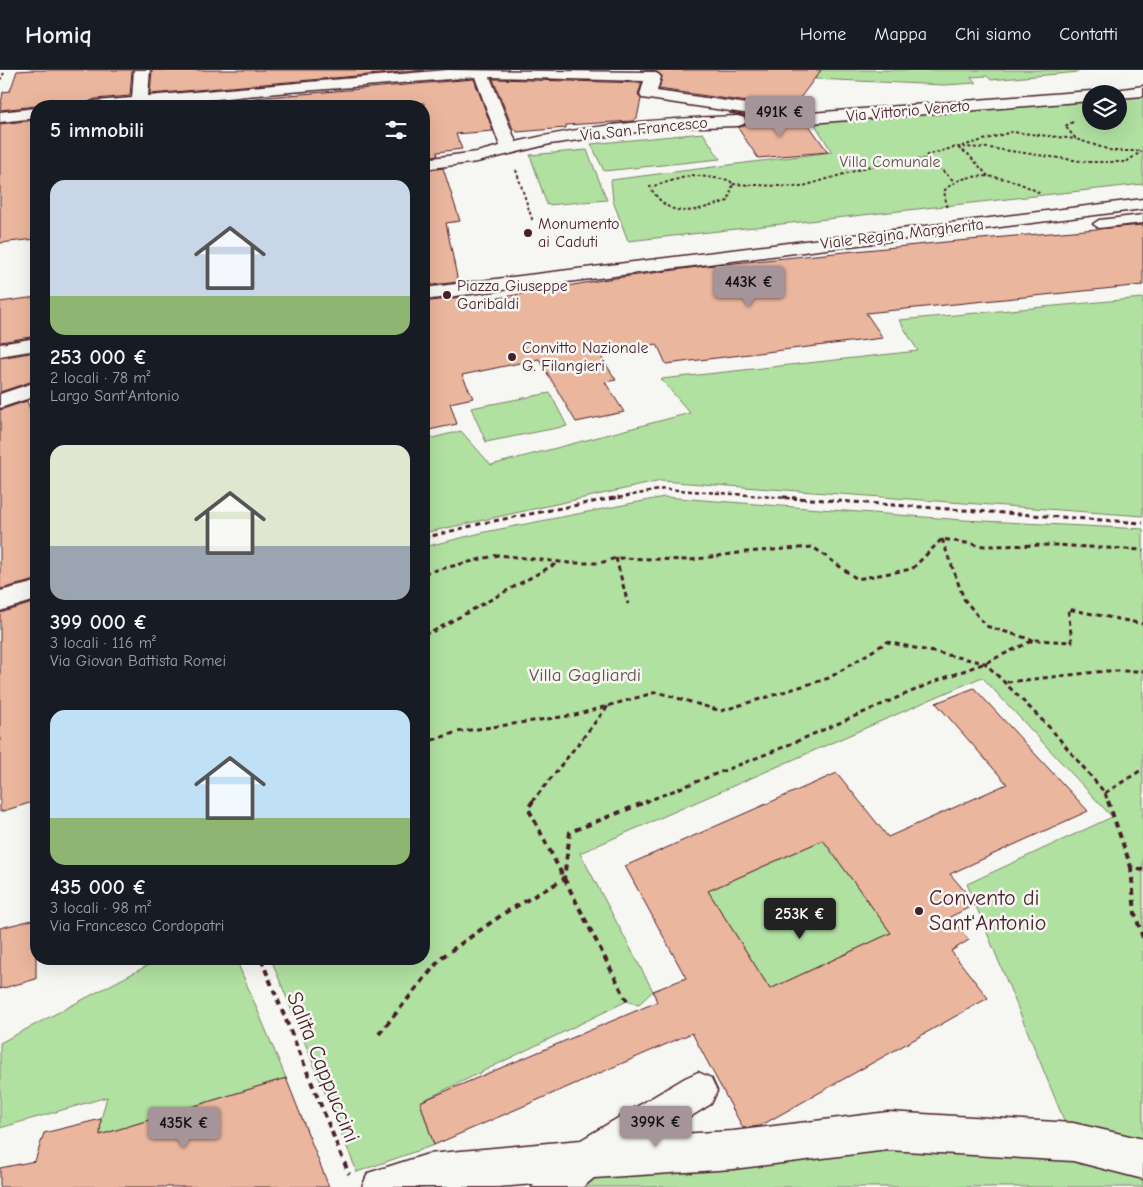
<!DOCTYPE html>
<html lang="it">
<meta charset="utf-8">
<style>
:root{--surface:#171b24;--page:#20242c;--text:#f1f3f6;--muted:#9ea1a6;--line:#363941;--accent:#a6949b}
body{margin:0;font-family:"Comic Neue",sans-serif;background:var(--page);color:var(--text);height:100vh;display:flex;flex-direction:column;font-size:19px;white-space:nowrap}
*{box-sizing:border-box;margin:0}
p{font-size:16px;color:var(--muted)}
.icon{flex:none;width:28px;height:28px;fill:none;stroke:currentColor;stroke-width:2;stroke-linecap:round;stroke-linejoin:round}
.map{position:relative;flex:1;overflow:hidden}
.drawer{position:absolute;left:30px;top:30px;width:400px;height:865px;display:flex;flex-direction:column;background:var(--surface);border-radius:20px;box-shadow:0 5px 20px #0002}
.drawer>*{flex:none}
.fabs{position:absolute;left:1082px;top:15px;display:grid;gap:10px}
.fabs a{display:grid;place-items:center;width:45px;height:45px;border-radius:50%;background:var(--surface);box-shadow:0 5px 20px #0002;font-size:25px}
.price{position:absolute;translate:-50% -42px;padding:0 11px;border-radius:5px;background:var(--accent);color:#111;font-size:16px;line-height:32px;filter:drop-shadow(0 1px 2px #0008)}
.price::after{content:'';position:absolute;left:50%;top:30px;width:15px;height:11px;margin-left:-8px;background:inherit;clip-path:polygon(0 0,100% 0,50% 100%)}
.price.on{background:#222;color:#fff}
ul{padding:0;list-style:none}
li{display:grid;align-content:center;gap:10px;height:265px;padding:0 20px}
li span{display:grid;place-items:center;height:155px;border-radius:15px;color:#555}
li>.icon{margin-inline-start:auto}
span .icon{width:90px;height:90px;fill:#fffc;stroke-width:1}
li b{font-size:21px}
h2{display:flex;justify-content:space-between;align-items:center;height:60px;padding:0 20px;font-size:21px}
header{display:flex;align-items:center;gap:30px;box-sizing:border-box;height:70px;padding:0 25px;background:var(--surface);border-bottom:1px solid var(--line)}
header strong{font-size:24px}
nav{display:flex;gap:28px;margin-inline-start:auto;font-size:18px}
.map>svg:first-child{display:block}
.green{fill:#b0e1a1;stroke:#7d8066}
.building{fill:#ebb69e;stroke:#4a1f2b;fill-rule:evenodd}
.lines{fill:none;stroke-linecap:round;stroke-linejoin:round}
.service-casing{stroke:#4a1f2b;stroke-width:3}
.minor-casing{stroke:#4a1f2b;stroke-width:3}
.path-far3{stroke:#4a1f2b;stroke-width:2;stroke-dasharray:3 2.5;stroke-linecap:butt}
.path-far2{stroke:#4a1f2b;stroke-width:2.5;stroke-dasharray:4 3;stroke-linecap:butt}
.path-far1{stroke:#4a1f2b;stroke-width:3;stroke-dasharray:5 4;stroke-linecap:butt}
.path{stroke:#4a1f2b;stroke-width:4;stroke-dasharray:6 5;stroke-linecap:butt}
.service{fill:#f6f6f2;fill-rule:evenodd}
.minor{fill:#f6f6f2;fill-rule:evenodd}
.poi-dot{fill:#4a1f2b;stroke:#f6f6f2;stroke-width:2}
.labels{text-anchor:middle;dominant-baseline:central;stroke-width:5;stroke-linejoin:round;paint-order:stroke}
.far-street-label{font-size:16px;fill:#4a1f2b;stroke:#f6f6f2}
.far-park-label{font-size:16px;fill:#645048;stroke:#f6f6f2}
.far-poi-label{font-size:16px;fill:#4a1f2b;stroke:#f6f6f2;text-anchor:start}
.park-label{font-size:19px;fill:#645048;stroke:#f6f6f2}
.near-poi-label{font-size:22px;fill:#4a1f2b;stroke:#f6f6f2;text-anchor:start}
.near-street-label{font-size:22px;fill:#4a1f2b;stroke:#f6f6f2}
</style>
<header>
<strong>Homiq</strong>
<nav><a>Home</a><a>Mappa</a><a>Chi siamo</a><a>Contatti</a></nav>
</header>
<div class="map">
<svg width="1143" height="1117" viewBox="0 0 1143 1117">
<rect width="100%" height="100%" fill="#f6f6f2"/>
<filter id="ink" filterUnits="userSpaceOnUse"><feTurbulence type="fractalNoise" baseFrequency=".02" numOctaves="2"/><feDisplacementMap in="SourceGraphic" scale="10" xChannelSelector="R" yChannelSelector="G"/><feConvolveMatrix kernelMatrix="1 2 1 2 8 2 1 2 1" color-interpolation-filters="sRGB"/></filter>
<g filter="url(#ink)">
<path class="green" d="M821,0h256l2,2 -88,8 -4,-4 -16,1 5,6 -32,2 -129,-6z
M1143,21v93l-515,57 -15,-40 -2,-21 221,-28 -21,-34 280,-22v25h28v-27z
M703,63l17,26 -116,12 -13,-27z
M587,80l20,50 -60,5 -17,-50z
M1143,228v218l-482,-35 -237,52v-93l37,-9 30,34 199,-52 -29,-34 257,-28 -19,-31z
M550,323l17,33 -81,16 -15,-34z
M664,427l299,23 180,9v658h-591l34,-28 487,-17 -106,-258 145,-67 -130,-140 -402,176 73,138 -15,14 -11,-4 -207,101 14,43 -77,27 -86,-213h153v-412l61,-15z
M823,770l68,93 -121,56 -62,-98z
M160,889h76l50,119 -186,57 1,-16 6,-22 -107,31v-85z"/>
<path class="building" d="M33,0h99l-2,26 -35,3 -7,3 -2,4h-50l-36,4 3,-18 7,-1 7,-20z
M152,0h273l-275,24z
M640,0h181l-27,36 2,3 -137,-20 3,-13 -8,-6z
M474,9l19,52 -37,3 6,15 -25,3 1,3 -14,2v-54l-34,3h-227z
M493,9l149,4 -4,11 3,5 -4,19 -5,3 -66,4v3l-49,4 -1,-3h-3z
M729,43l79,11 20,28 -70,6 -20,-30 8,-3 2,-5 -3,-4z
M36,50v119l-36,4v-119z
M443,98l17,53 -14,2 12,59 -34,4v-115z
M1143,155v60l-277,28 17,25 -217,26 -9,-20 -57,11 16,25 -11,2 19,30 -48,10 -37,-63 -77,16 11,23 -23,5 7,21 -33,7v-129l37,-5 2,7 145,-25 97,-13 241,-24z
M36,227v39l-36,6v-40z
M36,282v28l-36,12v-34z
M27,331l9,25v154l-36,9v-179z
M36,532v199l-36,11v-199z
M974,618l114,123 -138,63 26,30 -26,13 19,23 -18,11 37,47 -228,128 -17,2 -51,-95 -258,112 -14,-43 237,-100 -4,-11 33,-13 -61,-112 212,-93 51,64 119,-53 -71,-81zM823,770l68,93 -121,56 -62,-98z
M36,849v60l-36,10v-61z
M286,1008l43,109h-329v-19l35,-7 9,-28 57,-14 -1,16z"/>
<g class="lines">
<g class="service-casing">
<path id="service" d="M1143,145v8l-44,5 -6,-4 6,-4z"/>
</g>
<g class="minor-casing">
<path id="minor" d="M134,0h16l-2,26 299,-26 206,2 5,2 3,3 -4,14 154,22 280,-22 6,3h-6v7l-280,22 -169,-25 -2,-3 4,-14 -154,-4 26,65c72,-17 147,-24 222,-26l6,2 2,3 -2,3 -6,2 -72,2 -116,16 -73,18 -53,7v-10l53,-7 23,-6 -25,-69 -197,16 -131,13h-59l2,-3 6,-2 36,-3z
M1143,16v10l-24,2v-4h-12l2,-3z
M36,38v10l-36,4v-10z
M1143,129v10l-719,91v-12z
M36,268v12l-36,6v-12z
M36,312v14l-36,12v-14z
M36,512v18l-36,11v-20z
M698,1002l13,6 6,13 -6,13 -50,31 72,-4 155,-19 185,11 70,16v40l-70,-18 -185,-11 -155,19 -139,9 -11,9h-51l2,-3 -36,3h-136l6,-14 60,-19 153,-14 104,-62z"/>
</g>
<path class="path-far3" d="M0,10l4,-7
M1073,52l-8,4 11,13 37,12h27
M962,76l50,-14 64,7
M958,78l10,6 20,22
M924,89l12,6 18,16
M516,100l17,52
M692,105l37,5 4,4 -5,17c-34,9 -56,22 -78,-14z
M733,114l67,3 71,-21 53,-7 3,-4 29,-8 33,1 98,14h39l16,-11
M947,137l-3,-16c24,-26 71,-13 97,3"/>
<path class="path-far2" d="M612,429l52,-10 137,10"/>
<path class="path-far1" d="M783,427l360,26
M424,468l59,-15 136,-26
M942,469l22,60 22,27 47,14
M616,488l12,46
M424,503l74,-18 71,8h31l16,-5 74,2 55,-8 68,-5 44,32 55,-10 30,-30 42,7 71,-1 88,5
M424,564l8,-2 127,-70
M1007,612l98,-11h38
M424,673l33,-11 118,-17 82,-23 64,19 108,-33 58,-36 98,21 66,66 54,64 3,9
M1105,723l38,-24
M532,732l76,-96
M645,732l134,-53 157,-68 49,-18 49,-23 38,2 -4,-33 75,15"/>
<path class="path" d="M533,731l-5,7 99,193
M1108,731l23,66 12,3
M1131,797l4,47 8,24
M261,889l88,215
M379,964l63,-77 64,-45 58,-33 6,-47 78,-31"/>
<use href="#service" class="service"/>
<use href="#minor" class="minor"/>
</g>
</g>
<g class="poi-dot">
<circle cx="528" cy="163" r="5"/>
<circle cx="447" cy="225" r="5"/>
<circle cx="512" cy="287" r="5"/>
<circle cx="919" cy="841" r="5"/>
</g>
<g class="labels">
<g class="far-street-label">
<text transform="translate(908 41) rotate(-5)">Via Vittorio Veneto</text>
<text transform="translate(644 59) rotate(-6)">Via San Francesco</text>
<text transform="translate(902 164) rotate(-7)">Viale Regina Margherita</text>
</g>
<g class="far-park-label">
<text x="890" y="92">Villa Comunale</text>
</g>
<g class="far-poi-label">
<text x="538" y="154">Monumento<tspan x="538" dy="18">ai Caduti</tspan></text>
<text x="457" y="216">Piazza Giuseppe<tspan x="457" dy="18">Garibaldi</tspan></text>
<text x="522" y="278">Convitto Nazionale<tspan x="522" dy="18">G. Filangieri</tspan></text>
</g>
<g class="park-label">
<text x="585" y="605">Villa Gagliardi</text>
</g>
<g class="near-poi-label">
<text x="929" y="828">Convento di<tspan x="929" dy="25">Sant'Antonio</tspan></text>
</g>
<g class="near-street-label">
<text transform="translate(323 997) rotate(68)">Salita Cappuccini</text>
</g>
</g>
</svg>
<div class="fabs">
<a><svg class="icon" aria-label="layers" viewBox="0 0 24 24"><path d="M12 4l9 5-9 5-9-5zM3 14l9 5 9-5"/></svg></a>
</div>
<b class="price" style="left:780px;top:68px">491K €</b>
<b class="price" style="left:749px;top:238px">443K €</b>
<b class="price on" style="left:800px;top:870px">253K €</b>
<b class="price" style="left:656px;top:1078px">399K €</b>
<b class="price" style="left:184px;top:1079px">435K €</b>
<section class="drawer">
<h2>5 immobili<svg class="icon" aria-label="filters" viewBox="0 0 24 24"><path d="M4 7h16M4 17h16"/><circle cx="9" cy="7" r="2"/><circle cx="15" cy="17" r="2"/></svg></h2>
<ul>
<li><span style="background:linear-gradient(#c9d6e8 75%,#8fb573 0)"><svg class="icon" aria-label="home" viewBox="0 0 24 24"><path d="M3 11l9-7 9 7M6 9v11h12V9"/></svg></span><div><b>253 000 €</b><p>2 locali · 78 m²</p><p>Largo Sant'Antonio</p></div></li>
<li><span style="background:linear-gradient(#dfe7d0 65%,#9aa5b1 0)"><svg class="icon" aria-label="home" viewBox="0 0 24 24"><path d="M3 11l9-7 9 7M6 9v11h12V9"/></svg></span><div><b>399 000 €</b><p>3 locali · 116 m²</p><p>Via Giovan Battista Romei</p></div></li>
<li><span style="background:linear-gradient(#bfe0f5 70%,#8fb573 0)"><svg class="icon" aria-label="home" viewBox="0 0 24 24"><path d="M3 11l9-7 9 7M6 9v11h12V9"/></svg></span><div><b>435 000 €</b><p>3 locali · 98 m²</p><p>Via Francesco Cordopatri</p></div></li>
</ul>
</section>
</div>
